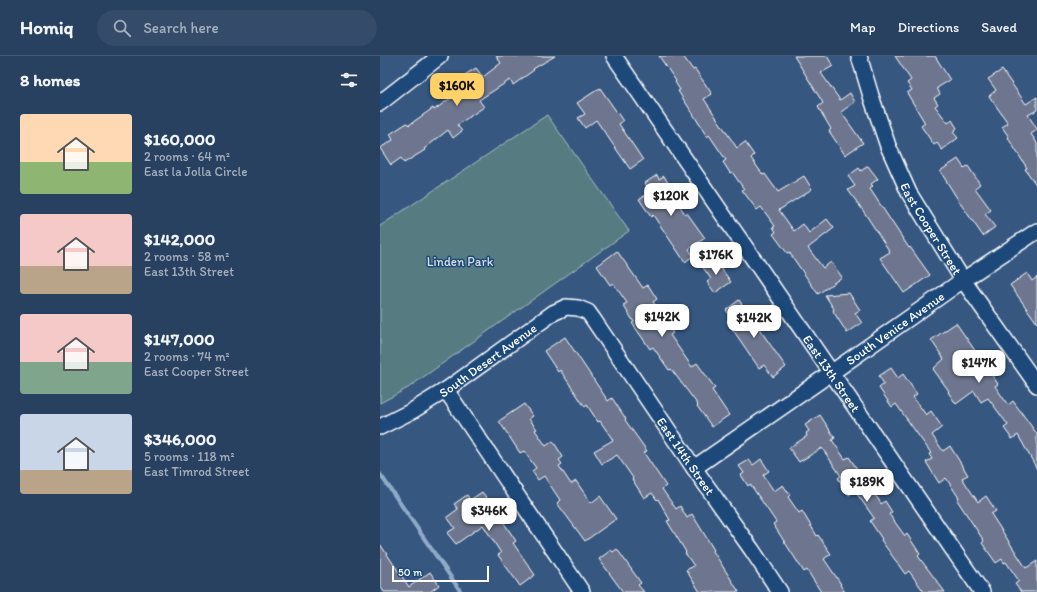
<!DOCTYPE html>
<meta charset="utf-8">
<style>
:root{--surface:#284160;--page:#344c69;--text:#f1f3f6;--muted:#a5afbd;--line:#445a75;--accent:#ffd166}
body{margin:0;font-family:Itim,sans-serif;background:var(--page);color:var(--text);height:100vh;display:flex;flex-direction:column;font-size:15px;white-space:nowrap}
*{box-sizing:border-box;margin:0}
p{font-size:13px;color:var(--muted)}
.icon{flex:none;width:22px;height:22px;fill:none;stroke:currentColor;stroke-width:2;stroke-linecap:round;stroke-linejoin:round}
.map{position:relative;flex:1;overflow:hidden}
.side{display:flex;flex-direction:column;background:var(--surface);width:380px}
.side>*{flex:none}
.scale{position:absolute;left:12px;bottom:10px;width:97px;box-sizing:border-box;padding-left:4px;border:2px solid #fff;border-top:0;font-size:11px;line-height:14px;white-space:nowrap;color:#fff;-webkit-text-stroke:3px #1f4a7a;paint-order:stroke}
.price{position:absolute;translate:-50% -34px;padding:0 9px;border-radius:8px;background:#fff;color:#222;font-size:13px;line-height:26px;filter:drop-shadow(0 1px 2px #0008)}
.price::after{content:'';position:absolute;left:50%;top:24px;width:12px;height:9px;margin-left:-6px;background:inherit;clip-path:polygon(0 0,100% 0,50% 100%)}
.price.on{background:var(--accent);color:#111}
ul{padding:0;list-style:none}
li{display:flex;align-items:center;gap:12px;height:100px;padding:0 20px}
li span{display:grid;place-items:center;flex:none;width:112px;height:80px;border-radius:4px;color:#555}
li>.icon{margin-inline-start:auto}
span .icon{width:48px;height:48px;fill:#fffc;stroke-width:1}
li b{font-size:17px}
h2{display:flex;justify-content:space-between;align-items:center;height:48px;padding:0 20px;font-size:17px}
header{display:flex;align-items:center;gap:24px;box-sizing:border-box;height:56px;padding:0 20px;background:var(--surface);border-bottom:1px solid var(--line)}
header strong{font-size:19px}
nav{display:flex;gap:22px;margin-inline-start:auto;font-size:14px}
.search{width:280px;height:36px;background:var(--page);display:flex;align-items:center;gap:10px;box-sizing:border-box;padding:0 14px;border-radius:22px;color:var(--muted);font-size:15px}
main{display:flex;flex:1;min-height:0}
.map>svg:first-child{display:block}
.green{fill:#567c82;stroke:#aabec0}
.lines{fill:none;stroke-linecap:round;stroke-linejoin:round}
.stream{stroke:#8facc6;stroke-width:4}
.building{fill:#6d768e;stroke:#fff}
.minor-casing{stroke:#fff;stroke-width:18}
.minor{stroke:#1f4a7a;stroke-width:15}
.labels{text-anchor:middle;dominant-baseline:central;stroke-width:3;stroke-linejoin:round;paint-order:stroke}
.street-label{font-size:13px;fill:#fff;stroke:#1f4a7a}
.park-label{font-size:13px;fill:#d5dee0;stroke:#1f4a7a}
</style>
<header>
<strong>Homiq</strong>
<div class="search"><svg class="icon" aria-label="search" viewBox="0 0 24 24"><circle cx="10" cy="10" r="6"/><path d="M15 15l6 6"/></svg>Search here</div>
<nav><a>Map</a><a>Directions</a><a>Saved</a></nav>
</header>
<main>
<section class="side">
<h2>8 homes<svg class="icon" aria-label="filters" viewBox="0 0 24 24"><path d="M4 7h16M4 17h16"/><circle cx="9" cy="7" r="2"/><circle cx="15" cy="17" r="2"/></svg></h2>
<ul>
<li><span style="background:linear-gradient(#ffd9b3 60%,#8fb573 0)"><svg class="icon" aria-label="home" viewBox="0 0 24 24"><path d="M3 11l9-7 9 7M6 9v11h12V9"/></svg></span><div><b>$160,000</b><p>2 rooms · 64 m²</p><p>East la Jolla Circle</p></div></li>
<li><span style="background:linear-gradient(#f6c9c9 65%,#b9a48a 0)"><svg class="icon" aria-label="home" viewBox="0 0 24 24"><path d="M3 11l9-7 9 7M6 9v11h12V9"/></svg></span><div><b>$142,000</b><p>2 rooms · 58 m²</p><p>East 13th Street</p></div></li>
<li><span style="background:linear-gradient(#f6c9c9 60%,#7fa58c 0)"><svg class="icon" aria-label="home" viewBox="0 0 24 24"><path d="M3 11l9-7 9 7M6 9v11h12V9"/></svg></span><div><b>$147,000</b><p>2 rooms · 74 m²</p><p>East Cooper Street</p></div></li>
<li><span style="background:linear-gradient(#c9d6e8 70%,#b9a48a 0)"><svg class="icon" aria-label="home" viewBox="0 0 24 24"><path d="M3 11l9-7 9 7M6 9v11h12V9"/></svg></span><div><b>$346,000</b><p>5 rooms · 118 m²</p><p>East Timrod Street</p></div></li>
</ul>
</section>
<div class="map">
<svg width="657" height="536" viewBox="0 0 657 536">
<rect width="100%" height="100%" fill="#365780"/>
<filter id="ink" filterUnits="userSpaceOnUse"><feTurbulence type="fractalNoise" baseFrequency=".025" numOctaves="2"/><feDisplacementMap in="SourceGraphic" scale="8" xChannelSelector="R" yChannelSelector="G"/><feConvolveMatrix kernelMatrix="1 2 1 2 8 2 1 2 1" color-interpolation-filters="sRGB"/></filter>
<g filter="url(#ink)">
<path class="green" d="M167,59l82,116 -221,157 -28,15v-177z"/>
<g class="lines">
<path class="stream" d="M0,418l81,118"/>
</g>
<path class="building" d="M116,0h59l-22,13 1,1 -21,15 -3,-5 -31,20 5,7 -27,18 5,6 -9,7 -5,-8 -24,19 1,1 -21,13 -3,-5 -10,7 -11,-17 13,-8 -3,-6 17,-11 2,2 24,-17 1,2 21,-15 -1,-3 11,-7 -5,-7 16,-10 7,9 18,-14z
M279,0h24l10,14 2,-1 17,25 -8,5 33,49 8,-6 9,13 -3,3 12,17 2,-1 13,18 26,-16 8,13 -33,21 15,21 9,-7 6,9 18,-14 7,9 -26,20 15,20 8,-6 11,15 -24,17 -29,-42 -2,1 -14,-19 3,-2 -3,-5 2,-1 -14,-19 -4,3 -15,-20 2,-1 -12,-17 -2,1 -7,-11 3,-2 -17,-25 -2,2 -12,-20 -17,-26 2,-1 -5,-8 1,-1z
M414,0h33l6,10 -12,7 19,27 10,-7 5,9 -14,10 22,31 -18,12 -16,-24 2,-2 -13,-22 5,-4z
M515,0h40l15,24 -13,8 3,6 -6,4 4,6 -3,2 13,17 4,-3 5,8 -4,4 5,6 -16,12 -5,-7 -3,2 -13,-19 4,-3 -18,-30 5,-3 -5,-7 4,-3z
M622,14l24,34 11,-7v13l-9,5 9,14v1l-6,4 6,9v43l-12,-17 2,-1 -19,-30 1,-1 -7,-10 6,-4 -19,-27 7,-6 -8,-11z
M220,32l23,33 -4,3 24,36 -13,9 -34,-49 -11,8 -7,-10 7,-4 -8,-11z
M578,103l6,9 4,-2 12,18 -5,4 16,22 -6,4 10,13 -12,9 -21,-30 -22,-35z
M488,110l10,13 -7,5 2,2 -3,3 39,59 1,-1 20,28 -26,18 -24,-35 10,-6 -28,-43 -14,-19 7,-4 -7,-10 11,-8 2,3z
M277,119l2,4 5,-3 10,17 -2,1 13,20 2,-1 18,25 -16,11 4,7 -8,6 -32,-47 -2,2 -12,-18 12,-7 -6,-9z
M237,195l26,37 5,-3 9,14 -4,3 2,3 -9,6 12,19 8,-6 7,9 -3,2 22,32 5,-4 18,25 -3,2 17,25 -17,12 -15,-21 1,-1 -27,-36 -2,1 -16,-23 -3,2 -18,-26 2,-1 -11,-17 4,-2 -14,-20 -3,2 -13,-19z
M333,202l4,6h1l13,18 -16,11 -8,-11 4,-3 -9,-13z
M647,217l5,8 5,-4v46l-27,-38z
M469,237l11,17 -5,3 7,10 -15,10 -14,-22 1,-2 -9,-14z
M359,244l13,19 2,-1 6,8 -2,1 28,40 -13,10 -9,-12 -5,3 -32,-47 5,-3 -6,-8z
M576,267l42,61 -3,2 13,19 5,-4 24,33v35l-19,-34 -6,4 -8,-11 4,-3 -20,-27 -7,4 -7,-11 -18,13 -8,-12 1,-1 -16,-22 11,-10 -13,-19z
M185,281l43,64 4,-3 14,21 -1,1 22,31 -3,2 22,33 -4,3 14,20 4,-3 7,12 5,-4 22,36 -1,1 26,41h-39l-14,-22 8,-4 -9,-13 1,-1 -19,-31 3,-1 -12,-21 -1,1 -5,-7 -8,5 -12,-19 1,-1 -16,-23 -15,9 -8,-13 19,-11 -13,-19 -2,1 -11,-17 -2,2 -25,-37 -2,2 -14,-21z
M511,312l7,10 5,-4 14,20 -4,3 13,18 5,-4 11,16 -10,8 11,16 7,-5 18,29 -6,3 16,24 8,-6 10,15 -5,3 35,54 11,-7v31h-16l-6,-8 4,-3 -13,-19 -2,1 -2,-4 -6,4 -14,-20 2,-2 -27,-41 2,-2 -13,-20 -7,5 -13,-21 6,-3 -3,-5 2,-1 -35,-49 -4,3 -13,-19 5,-4 -5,-8z
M144,348l9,12 -4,3 8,10 -2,1 11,16 7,-5 10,16 -4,3 3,4 -3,2 12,18 5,-3 15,22 9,-7 16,23 -31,22 -28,-38 3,-3 -16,-24 -6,4 -6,-9 4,-3 -12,-17 -4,2 -21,-32z
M440,359l15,23 -3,2 13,19 4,-2 27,40h1l4,7 4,-3 7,11 -3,2 16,22 2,-2 13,20 -2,2 27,36h-21l-15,-21 -4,3 -24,-34 1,-1 -12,-18 4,-3 -19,-27 -6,4 -11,-17 3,-2 -19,-28 -23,14 -10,-14 18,-12 -1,-3 3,-2 -4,-6z
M381,403l8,12 -6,4 11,16 9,-6 7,10 -2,2 11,16 3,-2 15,25 1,-1 13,19 -7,5 17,25 -1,1 5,7h-24l-14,-22 -3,2 -31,-48 3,-2 -26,-38 -2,2 -7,-11 3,-2 -5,-7 10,-6 4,5z
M102,436l7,9 3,-2 9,13 -3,2 18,27 -3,2 22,32 -15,11 -22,-31 3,-2 -18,-28 -27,19 -9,-11 8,-5 -8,-11 11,-8 -4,-5 13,-9 3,5z
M0,488l29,43 21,-15 9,13 -9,7h-46l-4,-6z
M237,493l24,34 -3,2 6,7h-21l-24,-33 12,-9 2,2z"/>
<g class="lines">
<g class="minor-casing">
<g id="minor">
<path id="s1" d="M234,0l368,536"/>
<path id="s2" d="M479,0l12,40 17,50 21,47 54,87 74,105"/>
<path d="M0,47l60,-47"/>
<path d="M66,334l136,202"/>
<path id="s3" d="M0,371l32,-16 34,-21 107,-77 13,-6 12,1 10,4 5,7 101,149 58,82 28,42"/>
<path id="s4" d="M314,412l137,-95 132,-93 74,-49"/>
</g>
</g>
<use href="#minor" class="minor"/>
</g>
</g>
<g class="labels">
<g class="street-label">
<text stroke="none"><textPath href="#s2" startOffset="188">East Cooper Street</textPath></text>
<text stroke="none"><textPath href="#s4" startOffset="245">South Venice Avenue</textPath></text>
<text stroke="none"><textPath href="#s3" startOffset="127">South Desert Avenue</textPath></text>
<text stroke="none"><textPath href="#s1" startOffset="385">East 13th Street</textPath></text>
<text stroke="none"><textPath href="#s3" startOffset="419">East 14th Street</textPath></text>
</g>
<g class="park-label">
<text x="80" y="205">Linden Park</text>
</g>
</g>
</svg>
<div class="scale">50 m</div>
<b class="price on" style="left:77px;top:51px">$160K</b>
<b class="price" style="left:291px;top:161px">$120K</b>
<b class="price" style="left:336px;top:220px">$176K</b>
<b class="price" style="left:282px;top:282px">$142K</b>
<b class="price" style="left:374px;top:283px">$142K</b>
<b class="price" style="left:599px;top:328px">$147K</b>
<b class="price" style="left:487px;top:447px">$189K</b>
<b class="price" style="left:109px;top:476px">$346K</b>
</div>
</main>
